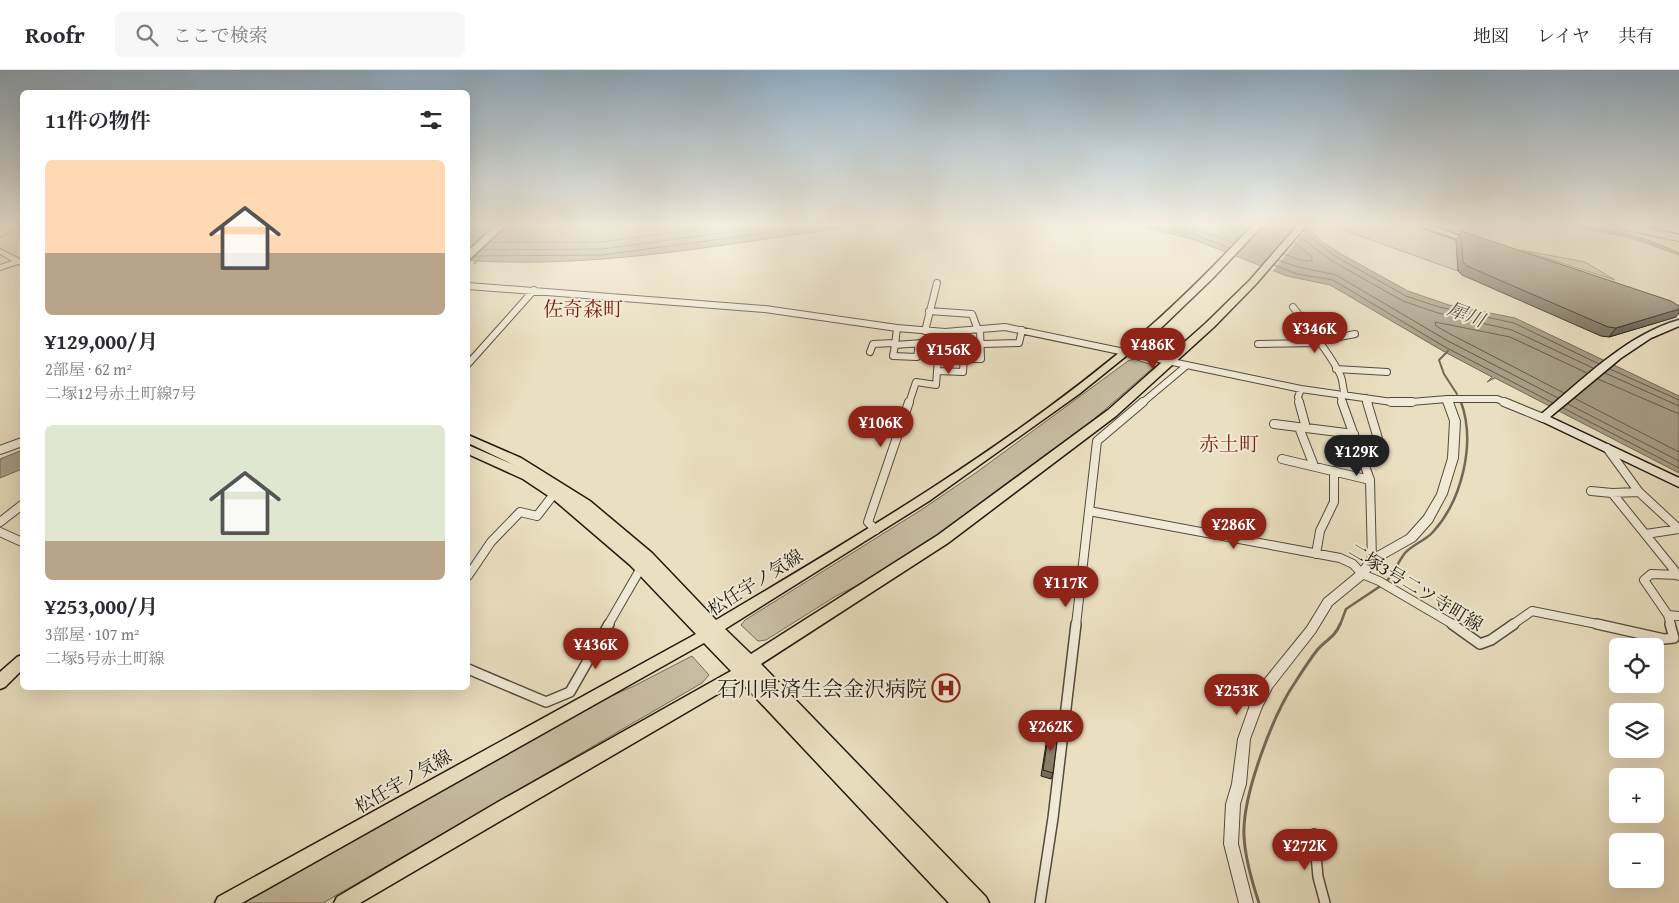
<!DOCTYPE html>
<html lang="ja">
<meta charset="utf-8">
<style>
:root{--surface:#fff;--page:#f7f7f7;--text:#2b2b33;--muted:#7c7c81;--line:#e1e1e2;--accent:#8f2418}
body{margin:0;font-family:"Gentium Book Plus","Noto Serif JP",serif;background:var(--page);color:var(--text);height:100vh;display:flex;flex-direction:column;font-size:19px;white-space:nowrap}
*{box-sizing:border-box;margin:0}
p{font-size:16px;color:var(--muted)}
.icon{flex:none;width:28px;height:28px;fill:none;stroke:currentColor;stroke-width:2;stroke-linecap:round;stroke-linejoin:round}
.map{position:relative;flex:1;overflow:hidden}
.panel{position:absolute;left:20px;top:20px;width:450px;height:600px;display:flex;flex-direction:column;background:var(--surface);border-radius:8px;box-shadow:0 5px 20px #0002}
.panel>*{flex:none}
.tools{position:absolute;left:1609px;top:568px;display:grid;gap:10px}
.tools a{display:grid;place-items:center;width:55px;height:55px;border-radius:8px;background:var(--surface);box-shadow:0 5px 20px #0002;font-size:25px}
.price{position:absolute;translate:-50% -42px;padding:0 11px;border-radius:18px;background:var(--accent);color:#fff;font-size:16px;line-height:32px;filter:drop-shadow(0 1px 2px #0008)}
.price::after{content:'';position:absolute;left:50%;top:30px;width:15px;height:11px;margin-left:-8px;background:inherit;clip-path:polygon(0 0,100% 0,50% 100%)}
.price.selected{background:#222;color:#fff}
ul{padding:0;list-style:none}
li{display:grid;align-content:center;gap:10px;height:265px;padding:0 25px}
li span{display:grid;place-items:center;height:155px;border-radius:8px;color:#555}
li>.icon{margin-inline-start:auto}
span .icon{width:90px;height:90px;fill:#fffc;stroke-width:1}
li b{font-size:21px}
h2{display:flex;justify-content:space-between;align-items:center;height:60px;padding:0 25px;font-size:21px}
header{display:flex;align-items:center;gap:30px;box-sizing:border-box;height:70px;padding:0 25px;background:var(--surface);border-bottom:1px solid var(--line)}
header strong{font-size:24px}
nav{display:flex;gap:28px;margin-inline-start:auto;font-size:18px}
.search{width:350px;height:45px;background:var(--page);display:flex;align-items:center;gap:12px;box-sizing:border-box;padding:0 18px;border-radius:8px;color:var(--muted);font-size:19px}
.map>svg:first-child{display:block}
.green{fill:#c8bda2;stroke:#756b59}
.water{fill:#a69c84;stroke:#716856}
.pier{fill:#eadfc0}
.lines{fill:none;stroke-linecap:round;stroke-linejoin:round}
.shore{stroke:#645a4a;stroke-width:1}
.stream-far2{stroke:#716856;stroke-width:2}
.stream-far1{stroke:#716856;stroke-width:2.5}
.stream{stroke:#716856;stroke-width:3}
.minor-far2-casing{stroke:#544a3c;stroke-width:8}
.minor-far1-casing{stroke:#544a3c;stroke-width:10}
.minor-casing{stroke:#544a3c;stroke-width:12}
.tertiary-casing{stroke:#544a3c;stroke-width:2}
.secondary-casing{stroke:#221910;stroke-width:3}
.primary-casing{stroke:#221910;stroke-width:3}
.minor-far2{stroke:#f1ead6;stroke-width:6}
.minor-far1{stroke:#f1ead6;stroke-width:8}
.minor{stroke:#f1ead6;stroke-width:9}
.tertiary{fill:#f1ead6;fill-rule:evenodd}
.secondary{fill:#f1ead6;fill-rule:evenodd}
.primary{fill:#eadfc0;fill-rule:evenodd}
.wall{fill:#776e5d;stroke:#221910}
.shaded-wall{fill:#615a4c;stroke:#221910}
.building{fill:#8a806c;stroke:#221910}
.labels{text-anchor:middle;dominant-baseline:central;stroke-width:4;stroke-linejoin:round;paint-order:stroke}
.street-label{font-size:18px;fill:#221910;stroke:#f1ead6}
.water-label{font-size:19px;font-style:italic;fill:#574d3e;stroke:#f1ead6}
.quarter-label{font-size:20px;fill:#7a1f14;stroke:#f1ead6}
.near-poi-label{font-size:21px;fill:#221910;stroke:#f1ead6;text-anchor:end}
</style>
<header>
<strong>Roofr</strong>
<div class="search"><svg class="icon" aria-label="search" viewBox="0 0 24 24"><circle cx="10" cy="10" r="6"/><path d="M15 15l6 6"/></svg>ここで検索</div>
<nav><a>地図</a><a>レイヤ</a><a>共有</a></nav>
</header>
<div class="map">
<svg width="1679" height="833" viewBox="0 0 1679 833">
<rect width="100%" height="100%" fill="#eadfc0"/>
<filter id="stains"><feTurbulence type="fractalNoise" baseFrequency=".004" numOctaves="4"/><feColorMatrix values="0 0 0 0 .2 0 0 0 0 .09 0 0 0 0 .02 0 0 0 .5 -.17"/></filter>
<radialGradient id="worn" r=".72"><stop offset=".6" stop-color="#630" stop-opacity="0"/><stop offset="1" stop-color="#630" stop-opacity=".3"/></radialGradient>
<path class="green" d="M1332,156h82l42,14 2,31z
M1521,180l64,12 30,18z
M1134,289l21,7 -77,67 -132,96 -74,49 -36,18 -70,44 -8,1 -17,-16 4,-5 176,-110 56,-38 151,-111z
M692,586l17,19 -7,8 -379,220h-85l353,-198 43,-19z"/>
<path class="water" d="M468,156h388c-127,17 -249,42 -378,35l-4,3 2,-3 -8,-1z
M1140,156h161l9,3 11,12 20,13 67,37 41,14 66,13 164,78v77l-184,-95 -8,4 5,-5 -49,-26 -113,-66 -43,-9 -95,-37z
M1572,156c35,0 75,12 107,27v2l-47,-17z
M22,380v19l-22,9v-19z"/>
<path class="pier" d="M1296,156h14l-38,46 -11,-4z"/>
<g class="lines">
<path class="shore" d="M1163,156l30,8 36,14
M1186,156l48,17
M1303,161l32,25 71,40 33,11 75,16 85,41
M1299,166l33,25 71,40 35,12 74,17 81,38
M489,172h112l124,-16
M482,180l120,-1 172,-23
M1284,184l16,6 12,1v-4l-18,-15
M475,186l127,-1 216,-29
M1278,190l20,7 38,8 112,66 110,57
M1274,195l23,9 36,6 112,67 108,56
M1610,299l69,31
M1605,303l74,33
M1598,309l81,35
M1564,323l-112,-58 -16,-9 -1,-4 75,15 77,36
M1574,328l105,54
M1568,334l111,57
M1563,338l116,60"/>
<path class="stream-far2" d="M1448,281l-9,9 5,14 13,20
M1461,331l1,2"/>
<path class="stream-far1" d="M1386,512c8,-9 12,-20 19,-29 8,-9 20,-12 28,-21 29,-32 43,-89 28,-130
M1340,555l6,-16 36,-24"/>
<path class="stream" d="M1259,833c-7,-21 -14,-45 -15,-67 -2,-40 29,-122 52,-155 7,-11 14,-22 22,-32 8,-9 18,-13 22,-25"/>
<g class="minor-far2-casing">
<path id="minor-far2" d="M1622,156l57,12
M1657,156l22,4
M1464,165l2,-9
M468,216l297,23 132,19 48,4 60,-5 296,62 98,14 48,-4h50l10,4
M1293,237c11,14 46,58 49,73 1,5 1,9 3,15
M929,241l43,3 6,16
M897,258l-2,17 41,-3
M925,261l12,-48
M1319,271l36,-7
M982,274l37,-1 3,-13
M1258,274l62,-1
M895,275l-2,11 24,1 2,-14
M870,282l3,-8 21,-1
M964,289h17l-1,-29
M468,294l66,-74
M1336,299l51,3
M938,301l25,1 1,-15 -8,-24
M1340,325l3,8
M1366,328l2,5
M909,333l7,-21 20,3 2,-27 -6,-27
M1142,333l44,-37
M1300,333l-2,-6 3,-8"/>
</g>
<g class="minor-far1-casing">
<path id="minor-far1" d="M1299,332l6,22 -5,6 14,36
M1342,332l28,78 2,80
M1367,332l15,50
M1391,332h21
M1504,332l39,16
M1274,354l80,10
M1607,378l32,44 -27,1 67,83
M0,380l22,-8
M1282,389l88,21
M1591,421l21,2
M1639,422l40,37
M1089,441l251,47 13,6 9,10 17,7 75,44
M0,452l22,-17
M876,460l-8,-8 41,-120
M0,462l22,10
M1646,464l33,-5
M1316,484l4,-23 14,-29v-31
M468,506l23,-34 29,-30 17,4 17,-22
M1668,545l11,1
M608,555l33,-57
M1076,555l21,-184 46,-39
M1512,555l20,-14 70,14
M1671,555l-3,-10 -24,-35 7,-6 28,1"/>
</g>
<g class="minor-casing">
<path id="minor" d="M1452,554l28,20 11,-4 23,-16
M1597,554l67,15 10,-1 -4,-14
M468,599l78,33 24,-10 39,-68
M1314,764l4,43 7,26
M1040,833l13,-85 23,-194"/>
</g>
<g class="tertiary-casing">
<path id="tertiary" d="M9,156h9l-18,11v-5z
M0,179l22,11v5l-4,-1 -18,6v-5l12,-4 -12,-7z
M1447,326l5,3 8,22 -2,37 -11,36 -15,28 -17,19 -39,22 -10,14 -34,28 -17,28 -43,55 -10,19 -12,32 -4,45 -6,20 -2,40 15,59h-14l-15,-59 2,-40 6,-20 6,-45 12,-34 14,-25 43,-53 17,-28 34,-28 10,-14 39,-22 17,-19 13,-22 11,-36 2,-37 -8,-22z"/>
</g>
<g class="secondary-casing">
<path id="secondary" d="M1420,156h12l43,15 -4,3 -3,-1z
M1679,250v6l-28,12 -30,20 -71,59 129,61v9l-140,-67 -1,-2 1,-2c41,-34 88,-82 140,-96z"/>
</g>
<g class="primary-casing">
<path id="primary" d="M495,156h10l-34,32 -3,1v-8z
M1252,156h10l-49,52 -51,49 -83,67 -150,107 -204,128 26,25 187,-119 170,-125 98,-87 44,-43 47,-54h9l-50,58 -42,43 -98,89 -168,127 -187,121 225,233 3,6h-40l-209,-222 -380,222h-26l3,-6 161,-95 233,-131 -27,-28 -462,260h-27l3,-6 478,-263 -66,-69 -77,-66 -30,-20 -55,-25v-9l46,20 -46,-22v-8l53,23 69,43 62,52 64,67c145,-86 294,-174 423,-284 40,-34 77,-72 113,-110z
M22,585v15l-17,17 -5,2v-17l17,-15z"/>
</g>
<use href="#minor-far2" class="minor-far2"/>
<use href="#minor-far1" class="minor-far1"/>
<use href="#minor" class="minor"/>
<use href="#tertiary" class="tertiary"/>
<use href="#secondary" class="secondary"/>
<use href="#primary" class="primary"/>
</g>
<path class="wall" d="M1461,161l215,86 -67,20 -8,-1 -139,-61 -4,-4 -2,-31z
M1049,661l4,42 -2,6 -10,-3 6,-38z"/>
<path class="shaded-wall" d="M1679,239v4l-3,4 -67,20 7,-9z"/>
<path class="building" d="M1461,161l210,70 8,5v3l-63,19 -8,-1 -141,-61 -4,-4z
M1049,661l9,2 -5,40 -10,-3z"/>
<linearGradient id="sky" x2="0" y2="1"><stop stop-color="#8daac0"/><stop offset="0.57" stop-color="#f6f1e3"/><stop offset="1" stop-color="#f6f1e3" stop-opacity="0"/></linearGradient>
<rect width="1679" height="272" fill="url(#sky)"/>
<defs>
<g id="hospital-ring" transform="scale(1.4375)"><circle r="9.5" fill="#f1ead6" stroke="#8f2418" stroke-width="1.5"/><path d="M-5-5h3v3.5h4V-5h3V5h-3V1.5h-4V5h-3Z" fill="#8f2418"/></g>
</defs>
<g fill-rule="evenodd">
<use href="#hospital-ring" x="946" y="618"/>
</g>
<g class="labels">
<g class="street-label">
<text transform="translate(755 512) rotate(-32)">松任宇ノ気線</text>
<text transform="translate(1416 517) rotate(31)">二塚3号二ツ寺町線</text>
<text transform="translate(403 711) rotate(-30)">松任宇ノ気線</text>
</g>
<g class="water-label">
<text transform="translate(1466 244) rotate(21)">犀川</text>
</g>
<g class="quarter-label">
<text x="583" y="238">佐奇森町</text>
<text x="1229" y="373">赤土町</text>
</g>
<g class="near-poi-label">
<text x="927" y="618">石川県済生会金沢病院</text>
</g>
</g>
<rect width="100%" height="100%" filter="url(#stains)"/>
<rect width="100%" height="100%" fill="url(#worn)"/>
</svg>
<div class="tools">
<a><svg class="icon" aria-label="locate" viewBox="0 0 24 24"><circle cx="12" cy="12" r="6"/><path d="M12 2v4M12 18v4M2 12h4M18 12h4"/></svg></a>
<a><svg class="icon" aria-label="layers" viewBox="0 0 24 24"><path d="M12 4l9 5-9 5-9-5zM3 14l9 5 9-5"/></svg></a>
<a>+</a>
<a>−</a>
</div>
<b class="price" style="left:1315px;top:284px">¥346K</b>
<b class="price" style="left:1153px;top:300px">¥486K</b>
<b class="price" style="left:949px;top:305px">¥156K</b>
<b class="price" style="left:881px;top:378px">¥106K</b>
<b class="price selected" style="left:1357px;top:407px">¥129K</b>
<b class="price" style="left:1234px;top:480px">¥286K</b>
<b class="price" style="left:1066px;top:538px">¥117K</b>
<b class="price" style="left:596px;top:600px">¥436K</b>
<b class="price" style="left:1237px;top:646px">¥253K</b>
<b class="price" style="left:1051px;top:682px">¥262K</b>
<b class="price" style="left:1305px;top:801px">¥272K</b>
<section class="panel">
<h2>11件の物件<svg class="icon" aria-label="filters" viewBox="0 0 24 24"><path d="M4 7h16M4 17h16"/><circle cx="9" cy="7" r="2"/><circle cx="15" cy="17" r="2"/></svg></h2>
<ul>
<li><span style="background:linear-gradient(#ffd9b3 60%,#b9a48a 0)"><svg class="icon" aria-label="home" viewBox="0 0 24 24"><path d="M3 11l9-7 9 7M6 9v11h12V9"/></svg></span><div><b>¥129,000/月</b><p>2部屋 · 62 m²</p><p>二塚12号赤土町線7号</p></div></li>
<li><span style="background:linear-gradient(#dfe7d0 75%,#b9a48a 0)"><svg class="icon" aria-label="home" viewBox="0 0 24 24"><path d="M3 11l9-7 9 7M6 9v11h12V9"/></svg></span><div><b>¥253,000/月</b><p>3部屋 · 107 m²</p><p>二塚5号赤土町線</p></div></li>
</ul>
</section>
</div>
